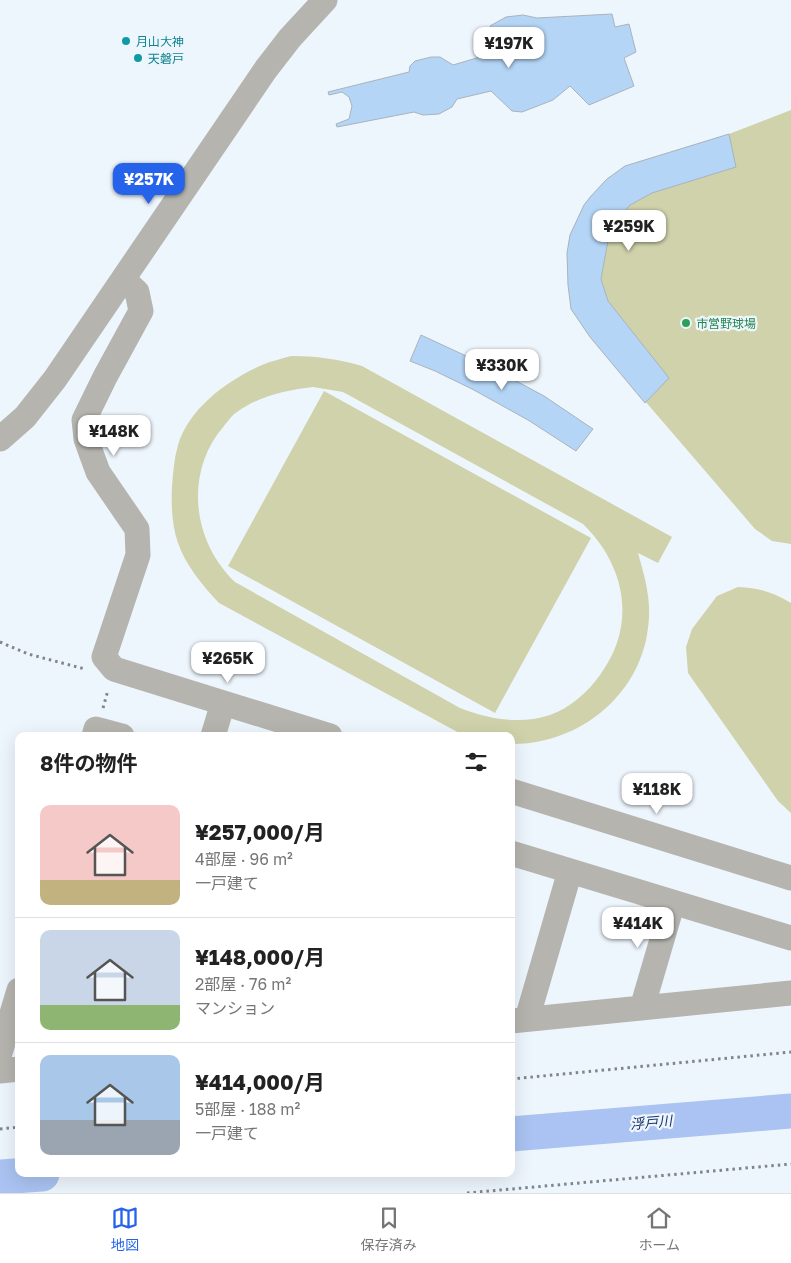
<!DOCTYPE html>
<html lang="ja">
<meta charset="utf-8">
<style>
:root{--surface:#fff;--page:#f2f2f2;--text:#222;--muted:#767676;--line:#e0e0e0;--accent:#2563eb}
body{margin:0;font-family:"Golos Text","Noto Sans JP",sans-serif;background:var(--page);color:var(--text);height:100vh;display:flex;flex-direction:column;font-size:19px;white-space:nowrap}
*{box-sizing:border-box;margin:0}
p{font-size:16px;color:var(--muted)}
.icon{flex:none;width:28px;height:28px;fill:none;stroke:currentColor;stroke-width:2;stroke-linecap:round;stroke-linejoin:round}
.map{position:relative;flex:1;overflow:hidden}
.side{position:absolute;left:15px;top:732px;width:500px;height:445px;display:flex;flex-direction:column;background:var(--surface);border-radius:10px;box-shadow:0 5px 20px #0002}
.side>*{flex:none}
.price{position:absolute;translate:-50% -42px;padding:0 11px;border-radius:10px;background:#fff;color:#222;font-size:16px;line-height:32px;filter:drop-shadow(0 1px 2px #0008)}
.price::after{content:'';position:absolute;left:50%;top:30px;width:15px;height:11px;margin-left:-8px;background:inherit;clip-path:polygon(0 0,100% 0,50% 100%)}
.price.on{background:var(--accent);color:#fff}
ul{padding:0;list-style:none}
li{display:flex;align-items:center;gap:15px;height:125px;padding:0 25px}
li+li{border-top:1px solid var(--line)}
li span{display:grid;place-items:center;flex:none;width:140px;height:100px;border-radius:10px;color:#555}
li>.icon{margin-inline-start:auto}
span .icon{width:60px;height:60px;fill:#fffc;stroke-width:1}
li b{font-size:21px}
h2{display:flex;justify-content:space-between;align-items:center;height:60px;padding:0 25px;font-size:21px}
.tabs{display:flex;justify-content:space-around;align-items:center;height:70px;border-top:1px solid var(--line);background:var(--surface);font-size:14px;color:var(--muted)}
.tabs a{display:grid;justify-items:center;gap:2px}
.tabs .on{color:var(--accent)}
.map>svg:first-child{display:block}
.green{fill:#cfd2aa;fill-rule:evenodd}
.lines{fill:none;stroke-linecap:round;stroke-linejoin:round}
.river{stroke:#aac3f2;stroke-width:35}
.building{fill:#b4d5f6;stroke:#aab3bc}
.path{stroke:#7f858a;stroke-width:3;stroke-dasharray:2.5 4;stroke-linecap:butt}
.minor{stroke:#b5b4af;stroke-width:25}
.culture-dot{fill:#0f9aa8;stroke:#eef6fd;stroke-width:2}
.leisure-dot{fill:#2e9e5b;stroke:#eef6fd;stroke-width:2}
.labels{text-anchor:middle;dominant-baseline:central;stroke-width:4.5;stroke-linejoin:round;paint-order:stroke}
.culture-label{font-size:12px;fill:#0d838f;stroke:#eef6fd;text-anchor:start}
.leisure-label{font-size:12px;fill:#27864d;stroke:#eef6fd;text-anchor:start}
.water-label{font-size:14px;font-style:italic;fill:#17326a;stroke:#eef6fd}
</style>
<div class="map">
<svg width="791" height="1193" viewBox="0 0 791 1193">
<rect width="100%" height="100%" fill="#eef6fd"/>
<path class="green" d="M791,110v434l-19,-3 -17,-12 -165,-192 -19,-28 -3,-24 -1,-32 3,-18 14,-30 7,-9 16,-17 18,-13 104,-32z
M291,356c25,0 47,3 71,10l310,171 -14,26 -20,-10c7,25 14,48 10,75 -8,68 -70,117 -137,116v-8h-42l-6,-1 -244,-132c-16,-17 -33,-37 -41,-60 -6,-17 -7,-38 -6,-56 1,-14 2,-28 6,-42 11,-37 50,-65 84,-80 9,-4 19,-6 29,-9zM313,387l30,5 240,132c43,42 54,101 17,151 -12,17 -30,33 -50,40 -30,10 -62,4 -90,-7l-225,-126c-43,-41 -51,-110 -11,-156 4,-5 8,-11 13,-14 22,-16 50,-22 76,-25z
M324,391l267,147 -96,175 -267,-147z
M738,587c21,1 35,5 53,16v210l-13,-12 -90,-128 -2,-26 6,-18 25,-33z"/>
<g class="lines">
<path class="river" d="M511,1134l280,-23
M0,1177l42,-3"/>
</g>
<path class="building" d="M612,14l3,13 14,-3 7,28 -12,6 10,28 -45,19 -19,-19 -17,14 -31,12 -10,-1 -21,-20 -34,8 -5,8 -13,7 -16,1 -9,-3 -77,15 -1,-3 13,-5 3,-13 -3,-9 -7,-5 -13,3 -1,-3 81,-20 1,-6 5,-5 16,-4h9l13,8 27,-8 5,-16 8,-12 -3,-3 16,-9 17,-2 14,3z
M729,134l7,33 -84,26 -22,12 -14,17 -8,18 -7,39 7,22 61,77 -24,25 -55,-66 -19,-28 -3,-24 -1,-32 3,-18 14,-30 7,-9 16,-17 18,-13z
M421,335l71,33 52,28 49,33 -17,22 -48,-31 -56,-31 -37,-18 -25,-10z"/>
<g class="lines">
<path class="path" d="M0,642l28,12 57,15
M103,708l5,-18
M511,1079l280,-27
M0,1129l19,-2
M467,1193l324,-29"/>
<path class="minor" d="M123,279l14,13 4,19 -36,66 -21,43 2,19 12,33 39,57 1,26 -34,102 10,12 216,67
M0,439l25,-22 30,-38 211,-310 24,-31 35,-38
M94,736l2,-7 26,7
M213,736l10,-33
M511,791l280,87
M511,853l280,85
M642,1008l31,-106
M527,1019l43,-148
M511,1021l280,-28
M0,1053l19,-63
M0,1071l19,-2"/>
</g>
<g class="culture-dot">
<circle cx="126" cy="41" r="5"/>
<circle cx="138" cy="58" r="5"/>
</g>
<circle class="leisure-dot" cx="686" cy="323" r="5"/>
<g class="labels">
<g class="culture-label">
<text x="136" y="41">月山大神</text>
<text x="148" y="58">天磐戸</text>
</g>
<g class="leisure-label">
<text x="696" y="323">市営野球場</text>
</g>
<g class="water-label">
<text transform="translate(651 1122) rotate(-5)">浮戸川</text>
</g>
</g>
</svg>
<b class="price" style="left:509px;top:69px">¥197K</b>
<b class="price on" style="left:149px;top:205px">¥257K</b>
<b class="price" style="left:629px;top:252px">¥259K</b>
<b class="price" style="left:502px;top:391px">¥330K</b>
<b class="price" style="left:114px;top:457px">¥148K</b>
<b class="price" style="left:228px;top:684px">¥265K</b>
<b class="price" style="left:657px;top:815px">¥118K</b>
<b class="price" style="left:638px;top:949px">¥414K</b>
<section class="side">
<h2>8件の物件<svg class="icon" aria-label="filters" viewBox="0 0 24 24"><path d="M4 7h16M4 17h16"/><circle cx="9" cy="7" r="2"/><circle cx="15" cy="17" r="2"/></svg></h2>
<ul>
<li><span style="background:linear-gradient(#f6c9c9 75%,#c2b280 0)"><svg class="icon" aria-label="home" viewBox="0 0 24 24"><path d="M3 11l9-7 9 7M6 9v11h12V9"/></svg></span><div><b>¥257,000/月</b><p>4部屋 · 96 m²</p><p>一戸建て</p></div></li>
<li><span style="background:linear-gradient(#c9d6e8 75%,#8fb573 0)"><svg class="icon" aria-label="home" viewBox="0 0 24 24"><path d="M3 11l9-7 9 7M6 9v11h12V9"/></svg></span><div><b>¥148,000/月</b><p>2部屋 · 76 m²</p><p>マンション</p></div></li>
<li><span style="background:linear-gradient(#a9c7e8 65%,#9aa5b1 0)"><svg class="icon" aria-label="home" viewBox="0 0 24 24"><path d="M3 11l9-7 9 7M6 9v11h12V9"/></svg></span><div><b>¥414,000/月</b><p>5部屋 · 188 m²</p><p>一戸建て</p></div></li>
</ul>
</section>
</div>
<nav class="tabs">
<a class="on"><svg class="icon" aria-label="map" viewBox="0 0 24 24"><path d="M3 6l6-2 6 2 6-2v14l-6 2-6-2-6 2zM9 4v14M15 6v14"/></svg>地図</a>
<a><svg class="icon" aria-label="saved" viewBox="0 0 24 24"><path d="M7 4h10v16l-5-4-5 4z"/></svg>保存済み</a>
<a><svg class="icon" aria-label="home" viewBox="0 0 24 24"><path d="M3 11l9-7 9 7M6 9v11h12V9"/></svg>ホーム</a>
</nav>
